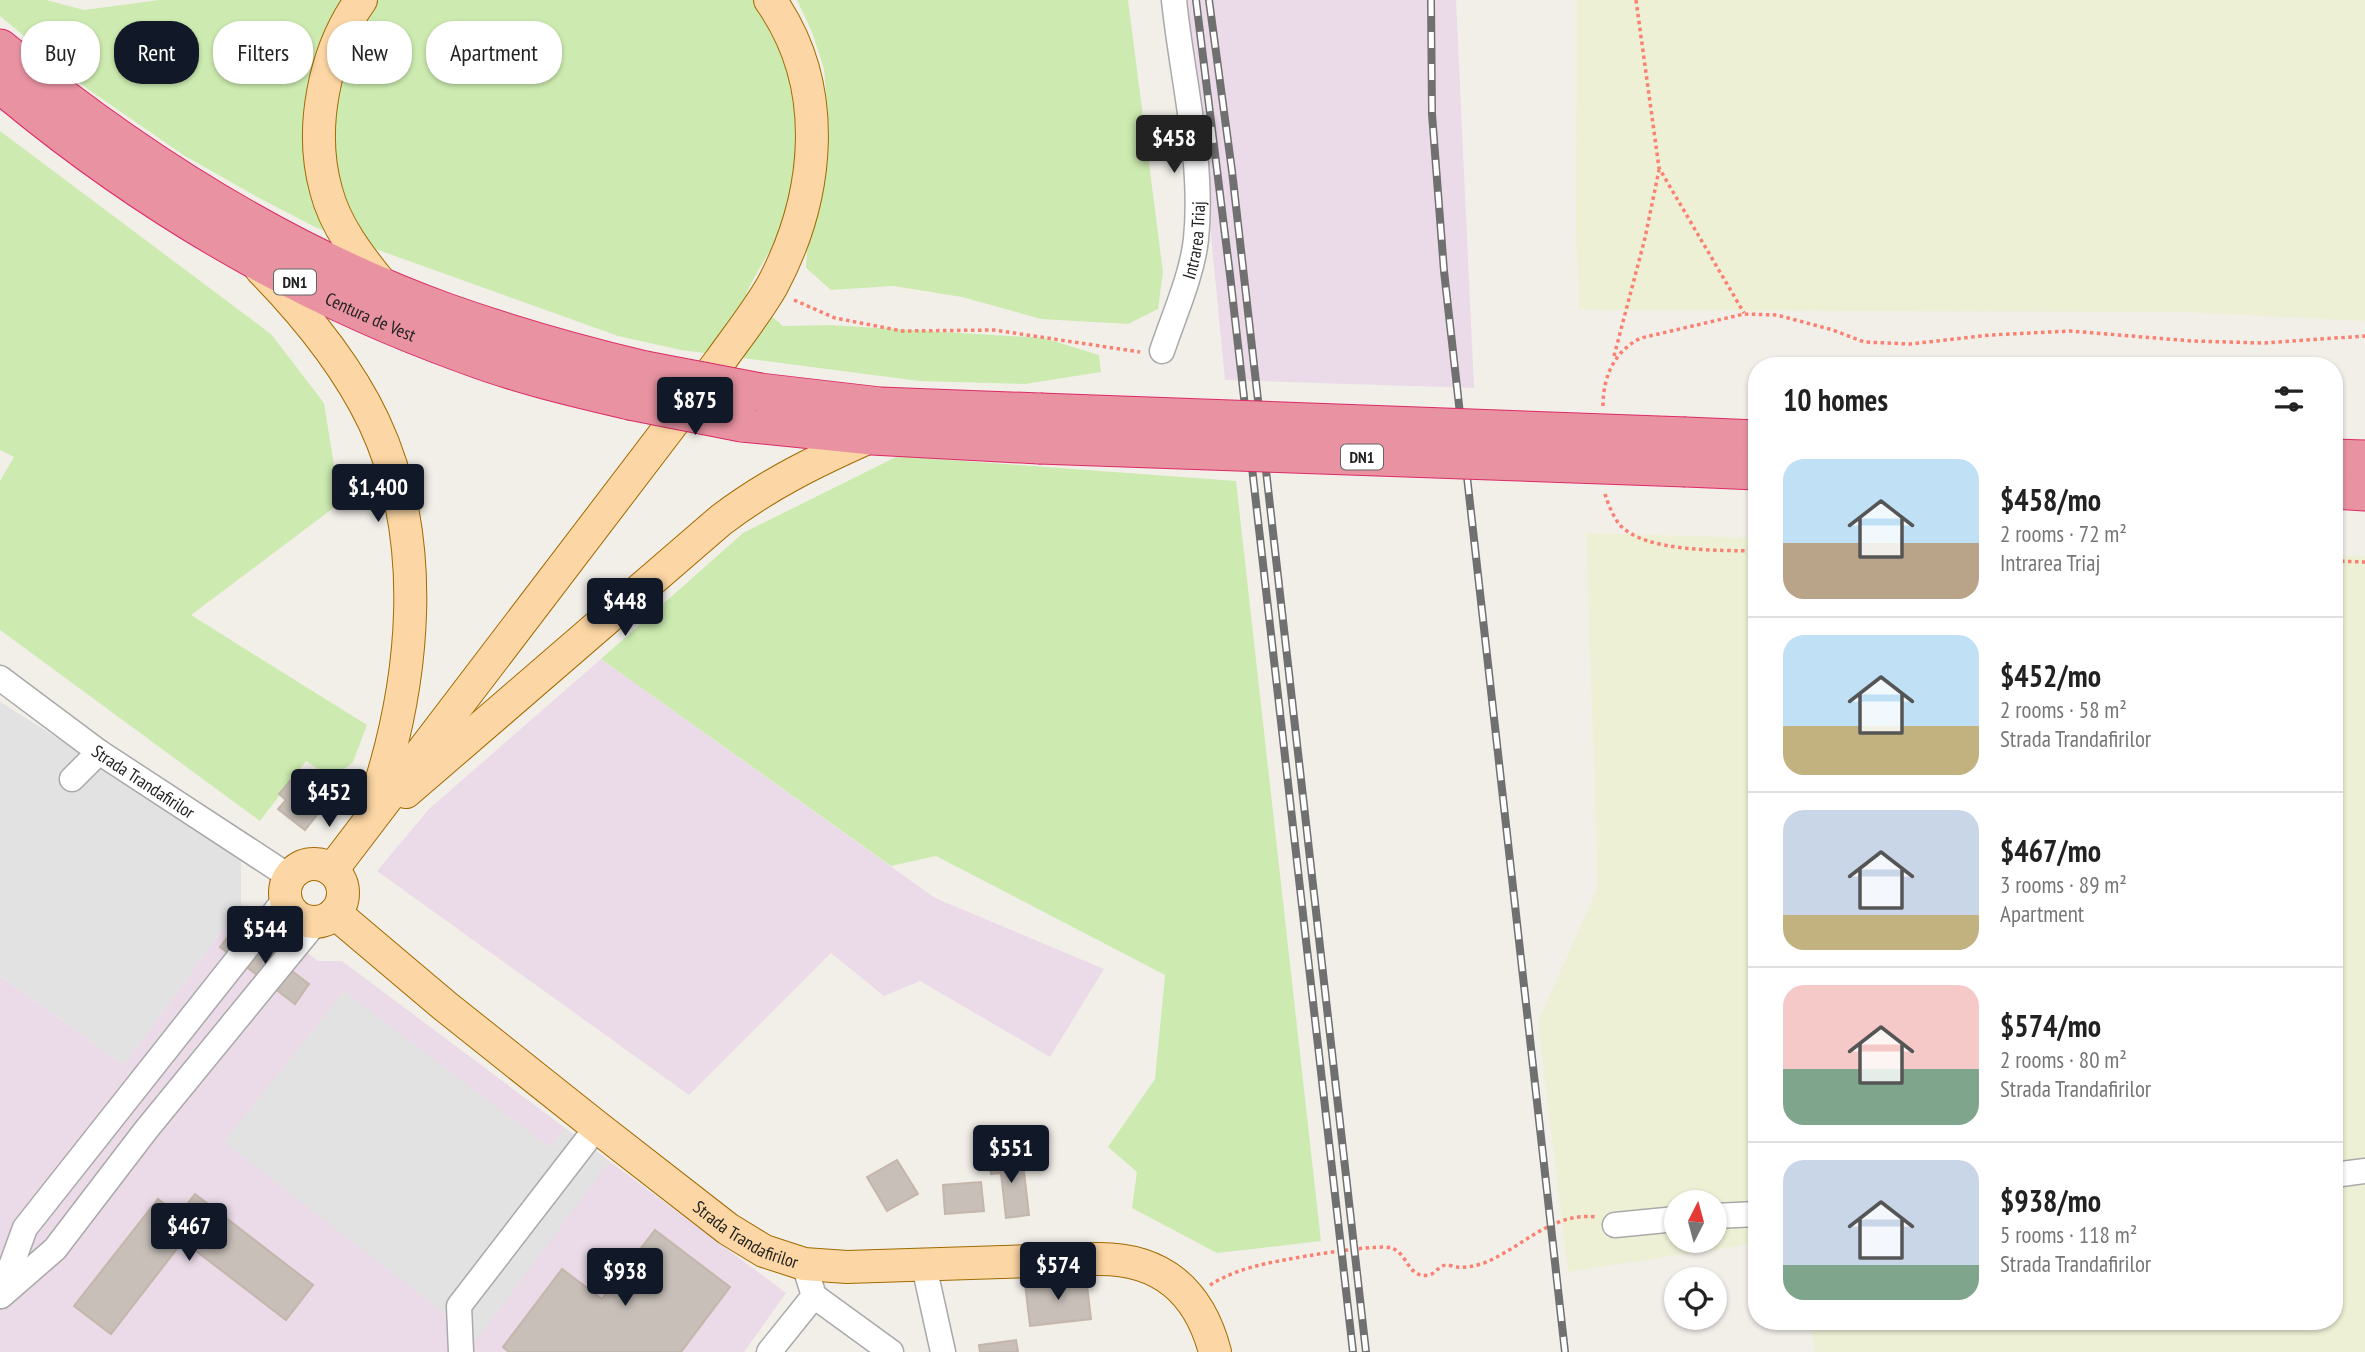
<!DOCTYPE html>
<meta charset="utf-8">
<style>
:root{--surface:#fff;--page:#f2f2f2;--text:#222;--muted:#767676;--line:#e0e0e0;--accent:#111827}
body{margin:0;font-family:"PT Sans Narrow",sans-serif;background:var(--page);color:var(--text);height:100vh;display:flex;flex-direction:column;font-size:26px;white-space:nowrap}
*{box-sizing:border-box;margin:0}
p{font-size:23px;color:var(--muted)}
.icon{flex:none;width:38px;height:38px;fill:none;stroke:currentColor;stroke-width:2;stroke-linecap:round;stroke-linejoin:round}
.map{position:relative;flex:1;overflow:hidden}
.panel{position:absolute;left:1748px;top:357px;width:595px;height:973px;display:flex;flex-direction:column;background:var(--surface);border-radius:28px;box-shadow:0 2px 5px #0004}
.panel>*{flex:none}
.guide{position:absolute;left:21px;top:21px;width:665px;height:63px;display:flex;gap:14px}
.needle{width:46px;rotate:6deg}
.buttons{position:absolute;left:1664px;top:1190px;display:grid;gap:14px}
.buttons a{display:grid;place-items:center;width:63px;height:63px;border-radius:50%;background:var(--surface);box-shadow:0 2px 5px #0004;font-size:35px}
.price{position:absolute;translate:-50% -60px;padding:0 16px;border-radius:7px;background:var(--accent);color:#fff;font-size:23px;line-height:46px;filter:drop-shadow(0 2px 4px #0008)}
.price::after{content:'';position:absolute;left:50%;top:42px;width:21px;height:16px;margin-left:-10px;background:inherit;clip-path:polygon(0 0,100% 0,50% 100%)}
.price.selected{background:#222;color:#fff}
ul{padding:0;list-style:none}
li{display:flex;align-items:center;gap:21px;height:175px;padding:0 35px}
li+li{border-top:2px solid var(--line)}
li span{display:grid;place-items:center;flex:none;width:196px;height:140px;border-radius:21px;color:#555}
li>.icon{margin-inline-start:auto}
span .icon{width:84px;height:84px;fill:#fffc;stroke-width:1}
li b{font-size:30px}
h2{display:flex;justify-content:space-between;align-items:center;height:84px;padding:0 35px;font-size:30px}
.tag{padding:0 24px;border-radius:28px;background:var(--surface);box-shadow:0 2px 5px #0004;font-size:24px;line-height:63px}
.tag.selected{background:var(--accent);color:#fff}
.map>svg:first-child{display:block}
.industrial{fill:#ebdbe8}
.farmland{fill:#eef0d5;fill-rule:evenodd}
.grass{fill:#cdebb0}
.parking{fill:#e2e2e2}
.building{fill:#c7bfb8;stroke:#c4b6ab;stroke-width:2}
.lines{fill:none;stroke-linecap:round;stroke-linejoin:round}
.minor-casing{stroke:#a9a9a9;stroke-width:27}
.major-casing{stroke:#a06b00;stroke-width:34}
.highway-casing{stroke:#dc2a67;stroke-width:39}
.path{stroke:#fa8072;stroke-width:3.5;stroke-dasharray:3.5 3.5;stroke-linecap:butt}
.minor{stroke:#fff;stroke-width:24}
.major{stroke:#fcd6a4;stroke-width:32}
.highway{stroke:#e892a2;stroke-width:37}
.rail-casing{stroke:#707070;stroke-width:8}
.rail{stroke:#fff;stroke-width:5;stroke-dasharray:16;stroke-linecap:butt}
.highway-bridge-casing{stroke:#dc2a67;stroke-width:39;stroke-linecap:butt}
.highway-bridge{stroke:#e892a2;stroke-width:37}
.labels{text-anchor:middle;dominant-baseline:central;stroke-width:7;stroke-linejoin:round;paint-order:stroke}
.shield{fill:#fff;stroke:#646464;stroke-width:2}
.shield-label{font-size:16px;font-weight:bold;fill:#222}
.street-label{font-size:18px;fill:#222;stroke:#fff}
</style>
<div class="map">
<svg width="2365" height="1352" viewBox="0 0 2365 1352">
<rect width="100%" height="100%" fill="#f2efe9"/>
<path class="industrial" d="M1185,0h271l18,388 -249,-8 -32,-330z
M601,659l334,239 169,71 -54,88 -130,-76 -36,15 -53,-43 -142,142 -312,-224 52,-62z
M241,904l77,57h24l444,332 -42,59h-744v-376l124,89z"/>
<path class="farmland" d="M1577,0h788v321l-185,-9 -601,-2 -3,-76z
M1586,533l171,5v705l-189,29 -30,-250 60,-135zM1676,1202h39v39h-39z
M2334,555l31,1v796h-550l-4,-31h523z"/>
<path class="grass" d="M0,0h46l38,10 75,-10h594c7,12 16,24 22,37 21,51 32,134 9,185 -10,25 -27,48 -38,72l37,32 47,-1 214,13 55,17 2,17 -76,12 -106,-3 -238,-31 -63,-14 -301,-108 -58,-30 -74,-42 -96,-66 -89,-74z
M797,0h331l35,272 -5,37 -30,15 -87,-5 -79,-22 -69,-11 -62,4 -25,-22 2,-32 15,-45 6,-59 -5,-63 -12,-37z
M0,131l271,203 53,69 16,100 -149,112 176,110 -14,37 -21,17 -26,-18 -46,60 -260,-191v-149l14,-24 -14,-7z
M898,456l338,25 85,760 -104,12 -85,-45 5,-36 -29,-25 47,-68 10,-104 -229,-119 -45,10 -290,-207 142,-126z"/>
<path class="parking" d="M0,702l241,151v51l-117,161 -124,-89z
M344,991l205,156 16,-18 44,33 -132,177 -253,-197z"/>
<path class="building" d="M308,771l27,21 -30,38 -27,-21 8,-9 -7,-6 13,-15 6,5z
M235,928l74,56 -14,20 -75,-57z
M1012,1152l2,21 10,-1 5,43 -23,3 -5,-45 -10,1 -3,-19z
M897,1160l21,34 -31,17 -20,-34z
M981,1182l3,29 -39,3 -2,-29z
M195,1194l118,91 -27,35 -103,-79 -72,93 -37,-28 84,-107 21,16z
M655,1230l75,57 -49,65h-172l-6,-5 59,-78 40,30z
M1086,1277l5,42 -61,7 -5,-42z
M1016,1340l2,12h-38l-1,-7z"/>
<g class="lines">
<g class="minor-casing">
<g id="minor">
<path id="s1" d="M1162,351c12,-36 30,-75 34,-112 8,-78 -14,-161 -22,-239"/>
<path id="s2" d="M0,678l99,74 191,125"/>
<path d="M72,779l27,-27"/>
<path d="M2334,1175l31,-4"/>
<path d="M1715,1216l42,-2"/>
<path d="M1615,1225l61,-6"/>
<path d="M924,1266l19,86"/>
<path d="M0,1296l25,-68 261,-330"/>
<path d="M1,1296l54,-47 91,-119 170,-208"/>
<path d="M814,1296l77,56"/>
<path d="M461,1352l-2,-46 138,-179"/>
<path d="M769,1352l45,-56 -10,-32"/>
</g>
</g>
<g class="major-casing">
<g id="major">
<path d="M361,0c-37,51 -52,129 -35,190 9,36 34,68 57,96"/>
<path d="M261,269c44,45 86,96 113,153 55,117 41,259 1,379"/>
<path d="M406,792l315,-272c47,-36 97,-60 151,-84"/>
<circle cx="314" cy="893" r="29"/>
<path d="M332,870l388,-509c17,-24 37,-49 52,-75 48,-90 59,-200 -2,-286"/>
<path id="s3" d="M335,913l110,93 152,121 131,102 36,22 40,13 43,3 250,-8c64,-1 102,32 118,93"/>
</g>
</g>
<g class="highway-casing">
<g id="highway">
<path d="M0,48c134,110 283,205 446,264 65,23 132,42 199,58"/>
<path id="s4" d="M0,84c139,117 294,209 466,271 53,20 108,33 164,46"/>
<path d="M760,392l120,14 160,6"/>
<path d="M742,423l130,13 167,9"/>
<path d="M1686,436l71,3"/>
<path d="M2334,458l31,1"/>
<path d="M1686,468l71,3"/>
<path d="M2334,490l31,2"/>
</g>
</g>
<path class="path" d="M1636,0l23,168 85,145
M794,300l41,18 67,13 92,-1 146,22
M1614,356l31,-118 14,-68
M1603,406c0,-29 11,-55 38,-68l103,-24 33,1 56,15 31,12 46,2 80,-9 80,-4 122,10 71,2 102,-7
M1605,494c3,10 8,22 14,30 25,29 102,26 138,27
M2334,561l31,1
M1210,1285c14,-9 33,-16 50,-20 19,-5 117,-22 132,-17 16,6 16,31 37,27 6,-1 10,-10 18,-10 3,0 7,2 10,2 9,1 18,-1 27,-4 38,-15 67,-51 112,-46"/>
<use href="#minor" class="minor"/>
<use href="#major" class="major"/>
<use href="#highway" class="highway"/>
<g class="rail-casing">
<path id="rail" d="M1196,0l34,275 123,1077
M1209,0l23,171 134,1181
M1431,0l1,114 12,157 121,1081"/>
</g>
<use href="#rail" class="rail"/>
<g class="highway-bridge-casing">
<path id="highway-bridge" d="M645,370l115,22
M630,401l112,22
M1040,412l646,24
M1039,445l647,23"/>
</g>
<use href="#highway-bridge" class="highway-bridge"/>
</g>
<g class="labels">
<g class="shield">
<rect x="274" y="269.5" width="42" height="25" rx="5"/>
<rect x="1341" y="444.5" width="42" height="25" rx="5"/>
</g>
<g class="shield-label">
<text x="295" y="282">DN1</text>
<text x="1362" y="457">DN1</text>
</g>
<g class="street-label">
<text stroke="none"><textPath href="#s1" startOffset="116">Intrarea Triaj</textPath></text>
<text stroke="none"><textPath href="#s4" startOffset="439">Centura de Vest</textPath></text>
<text stroke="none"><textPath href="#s2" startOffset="177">Strada Trandafirilor</textPath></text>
<text stroke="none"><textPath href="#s3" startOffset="523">Strada Trandafirilor</textPath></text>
</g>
</g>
</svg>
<div class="buttons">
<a><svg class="needle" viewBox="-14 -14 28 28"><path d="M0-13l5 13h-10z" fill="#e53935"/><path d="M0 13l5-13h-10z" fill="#767676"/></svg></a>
<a><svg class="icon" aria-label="locate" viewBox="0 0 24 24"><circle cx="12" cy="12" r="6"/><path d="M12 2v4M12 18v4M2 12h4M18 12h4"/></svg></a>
</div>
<b class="price selected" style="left:1174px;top:175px">$458</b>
<b class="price" style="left:695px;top:437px">$875</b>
<b class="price" style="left:378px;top:524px">$1,400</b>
<b class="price" style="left:625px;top:638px">$448</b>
<b class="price" style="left:329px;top:829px">$452</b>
<b class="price" style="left:265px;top:966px">$544</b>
<b class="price" style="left:1011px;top:1185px">$551</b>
<b class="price" style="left:189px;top:1263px">$467</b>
<b class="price" style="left:1058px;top:1302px">$574</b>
<b class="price" style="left:625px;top:1308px">$938</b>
<div class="guide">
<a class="tag">Buy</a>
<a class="tag selected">Rent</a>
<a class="tag">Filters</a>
<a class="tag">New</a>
<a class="tag">Apartment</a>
</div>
<section class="panel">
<h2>10 homes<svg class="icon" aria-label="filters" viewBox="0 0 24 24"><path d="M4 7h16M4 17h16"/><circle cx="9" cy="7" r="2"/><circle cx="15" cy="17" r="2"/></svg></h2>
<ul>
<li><span style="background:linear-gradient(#bfe0f5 60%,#b9a48a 0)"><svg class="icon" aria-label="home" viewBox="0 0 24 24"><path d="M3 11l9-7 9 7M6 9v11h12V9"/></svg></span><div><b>$458/mo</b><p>2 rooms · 72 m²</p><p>Intrarea Triaj</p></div></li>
<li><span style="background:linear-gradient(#bfe0f5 65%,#c2b280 0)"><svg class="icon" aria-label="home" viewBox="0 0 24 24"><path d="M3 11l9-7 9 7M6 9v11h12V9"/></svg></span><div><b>$452/mo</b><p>2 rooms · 58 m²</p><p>Strada Trandafirilor</p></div></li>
<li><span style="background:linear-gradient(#c9d6e8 75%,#c2b280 0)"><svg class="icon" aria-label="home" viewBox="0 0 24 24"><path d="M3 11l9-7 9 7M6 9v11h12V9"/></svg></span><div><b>$467/mo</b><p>3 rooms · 89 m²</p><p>Apartment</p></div></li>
<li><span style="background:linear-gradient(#f6c9c9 60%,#7fa58c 0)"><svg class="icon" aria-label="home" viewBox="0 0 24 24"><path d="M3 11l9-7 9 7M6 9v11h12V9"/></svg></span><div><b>$574/mo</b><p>2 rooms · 80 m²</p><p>Strada Trandafirilor</p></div></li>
<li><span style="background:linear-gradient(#c9d6e8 75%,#7fa58c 0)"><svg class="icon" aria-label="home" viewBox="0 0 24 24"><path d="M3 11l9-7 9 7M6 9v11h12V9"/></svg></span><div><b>$938/mo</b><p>5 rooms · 118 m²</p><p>Strada Trandafirilor</p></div></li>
</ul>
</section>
</div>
